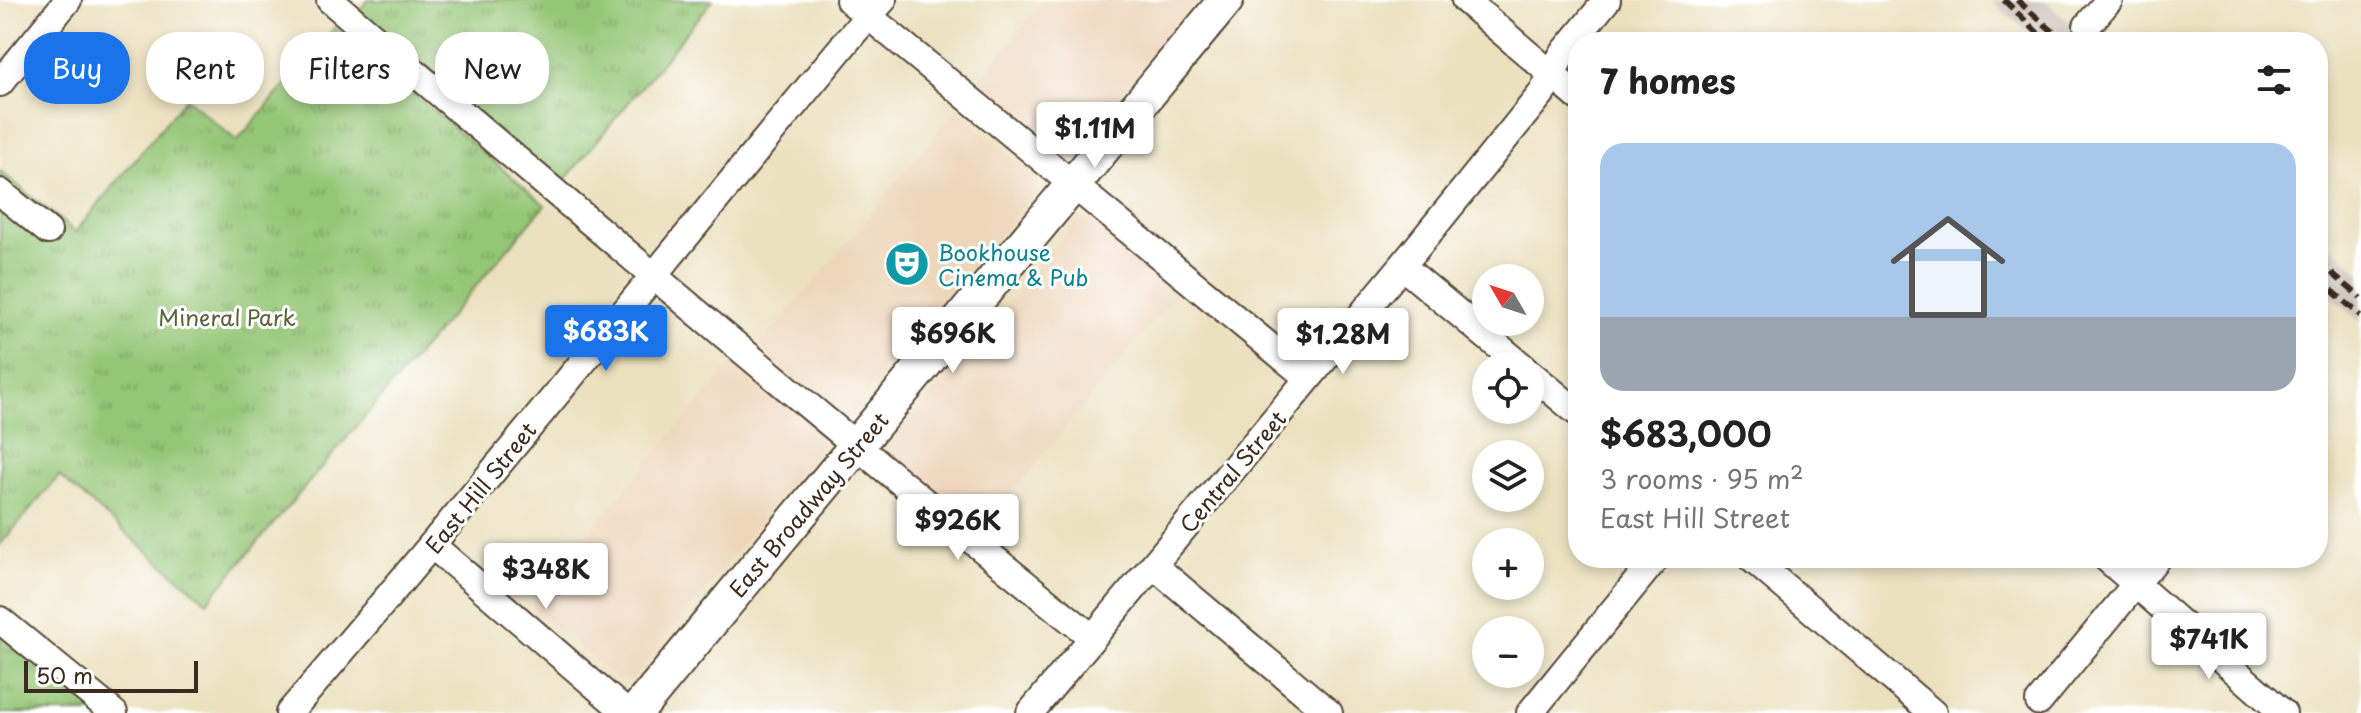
<!DOCTYPE html>
<meta charset="utf-8">
<style>
:root{--surface:#fff;--page:#f2f2f2;--text:#222;--muted:#767676;--line:#e0e0e0;--accent:#1a73e8}
body{margin:0;font-family:"Playpen Sans",sans-serif;background:var(--page);color:var(--text);height:100vh;display:flex;flex-direction:column;font-size:30px;white-space:nowrap}
*{box-sizing:border-box;margin:0}
p{font-size:26px;color:var(--muted)}
.icon{flex:none;width:44px;height:44px;fill:none;stroke:currentColor;stroke-width:2;stroke-linecap:round;stroke-linejoin:round}
.map{position:relative;flex:1;overflow:hidden}
.details{position:absolute;left:1568px;top:32px;width:760px;height:536px;display:flex;flex-direction:column;background:var(--surface);border-radius:32px;box-shadow:0 4px 12px #0003}
.details>*{flex:none}
.top-card{position:absolute;left:24px;top:32px;width:760px;height:72px;display:flex;gap:16px}
.needle{width:52px;rotate:309deg}
.tools{position:absolute;left:1472px;top:264px;display:grid;gap:16px}
.tools a{display:grid;place-items:center;width:72px;height:72px;border-radius:50%;background:var(--surface);box-shadow:0 4px 12px #0003;font-size:40px}
.scale{position:absolute;left:24px;bottom:20px;width:174px;box-sizing:border-box;padding-left:8px;border:4px solid #3b2a1e;border-top:0;font-size:22px;line-height:28px;white-space:nowrap;color:#3b2a1e;-webkit-text-stroke:6px #fff;paint-order:stroke}
.price{position:absolute;translate:-50% -68px;padding:0 18px;border-radius:8px;background:#fff;color:#222;font-size:26px;line-height:52px;filter:drop-shadow(0 2px 4px #0008)}
.price::after{content:'';position:absolute;left:50%;top:48px;width:24px;height:18px;margin-left:-12px;background:inherit;clip-path:polygon(0 0,100% 0,50% 100%)}
.price.current{background:var(--accent);color:#fff}
ul{padding:0;list-style:none}
li{display:grid;align-content:center;gap:16px;height:424px;padding:0 32px}
li+li{border-top:2px solid var(--line)}
li span{display:grid;place-items:center;height:248px;border-radius:24px;color:#555}
li>.icon{margin-inline-start:auto}
span .icon{width:144px;height:144px;fill:#fffc;stroke-width:1}
li b{font-size:34px}
h2{display:flex;justify-content:space-between;align-items:center;height:96px;padding:0 32px;font-size:34px}
.tag{padding:0 28px;border-radius:32px;background:var(--surface);box-shadow:0 4px 12px #0003;font-size:28px;line-height:72px}
.tag.current{background:var(--accent);color:#fff}
.map>svg:first-child{display:block}
.built{fill:#eed6bb}
.industrial{fill:#ccc2b9}
.grass{fill:url(#grass-tufts);stroke:#68784a;stroke-width:2}
.lines{fill:none;stroke-linecap:round;stroke-linejoin:round}
.minor-casing{stroke:#554536;stroke-width:30}
.tertiary-casing{stroke:#554536;stroke-width:38}
.minor{stroke:#fff;stroke-width:26}
.tertiary{stroke:#fff;stroke-width:34}
.rail{stroke:#3b2a1e;stroke-width:6;stroke-dasharray:12 6;stroke-linecap:butt}
.labels{text-anchor:middle;dominant-baseline:central;stroke-width:6;stroke-linejoin:round;paint-order:stroke}
.culture-label{font-size:22px;fill:#0d838f;stroke:#fff;text-anchor:start}
.park-label{font-size:22px;fill:#5a613d;stroke:#fff}
.street-label{font-size:22px;fill:#3b2a1e;stroke:#fff}
</style>
<div class="map">
<svg width="2361" height="713" viewBox="0 0 2361 713">
<defs>
<pattern id="grass-tufts" width="24" height="20" patternUnits="userSpaceOnUse" patternTransform="scale(2)"><rect width="24" height="20" fill="#94c676"/><path d="M3 7l-1-3M5 7V3M7 7l1-3M15 17l-1-3M17 17v-4M19 17l1-3" fill="none" stroke="#7aa160"/></pattern>
</defs>
<rect width="100%" height="100%" fill="#fff"/>
<filter id="ink" filterUnits="userSpaceOnUse"><feTurbulence type="fractalNoise" baseFrequency=".0125" numOctaves="2"/><feDisplacementMap in="SourceGraphic" scale="16" xChannelSelector="R" yChannelSelector="G"/><feConvolveMatrix kernelMatrix="1 2 1 2 8 2 1 2 1" color-interpolation-filters="sRGB"/></filter>
<filter id="wash" filterUnits="userSpaceOnUse"><feTurbulence type="fractalNoise" baseFrequency=".006" numOctaves="4" result="noise"/><feDisplacementMap in="SourceGraphic" scale="32" xChannelSelector="R" yChannelSelector="G"/><feGaussianBlur stdDeviation="1.8" result="paint"/><feColorMatrix in="noise" values="0 0 0 0 0 0 0 0 0 0 0 0 0 0 0 0 0 1.4 0 .05"/><feComposite in="paint" operator="in"/></filter>
<g filter="url(#wash)">
<rect width="100%" height="100%" fill="#ebe1bf"/>
<path class="built" d="M1045,0h152l-121,145 -7,4 -13,-4 -78,-65z
M956,110l79,66 2,10 -2,6 -182,220 -12,4 -83,-67z
M1080,218h6l7,3 86,69 -199,242 -90,-74 -3,-4v-6l187,-225z
M735,360l85,73 3,11 -189,234 -8,3 -7,-1 -91,-75z"/>
<path class="industrial" d="M1991,0h53l49,42h-53z
M2318,236l43,37v49l-43,-37z"/>
<path class="grass" d="M368,0h345l-153,186 -202,-174z
M335,27l210,178 -338,397 -148,-126 -59,69v-374l75,61 111,-134 51,43z
M0,631l103,82h-103z"/>
</g>
<g filter="url(#ink)">
<g class="lines">
<g class="minor-casing">
<path id="minor" d="M330,0c252,215 503,431 763,638
M849,0l459,378
M1465,0l113,97
M2087,26l22,-26
M0,83l68,-83
M0,192l48,39
M1402,266l120,100
M1530,373l48,40
M433,546l194,167
M1751,558l182,155
M2106,558l177,155
M1153,565l176,148
M0,620l114,93
M2039,702l118,-144
M289,713c193,-224 378,-455 567,-683l27,-30
M1030,713l372,-447 140,-173 20,-38 45,-55
M1530,713l126,-155"/>
</g>
<g class="tertiary-casing">
<path id="tertiary" d="M635,713l591,-713"/>
</g>
<use href="#minor" class="minor"/>
<use href="#tertiary" class="tertiary"/>
<path class="rail" d="M2004,0l43,42
M2017,0l48,42
M2318,261l43,37
M2318,278l43,38"/>
</g>
</g>
<defs>
<g id="theatre-disc" transform="scale(2.3)"><circle r="9.5" fill="#0f9aa8" stroke="#fff"/><path d="M-5-5.5Q0-4 5-5.5V0Q5 5 0 6Q-5 5-5 0ZM-3.3-2.5H-1v1.5H-3.3ZM1-2.5H3.3v1.5H1ZM-2.8 1Q0 5.5 2.8 1Z" fill="#fff"/></g>
</defs>
<g fill-rule="evenodd">
<use href="#theatre-disc" x="907" y="264"/>
</g>
<g class="labels">
<g class="culture-label">
<text x="938" y="251">Bookhouse<tspan x="938" dy="25">Cinema &amp; Pub</tspan></text>
</g>
<g class="park-label">
<text x="227" y="316">Mineral Park</text>
</g>
<g class="street-label">
<text transform="translate(1232 471) rotate(-50)">Central Street</text>
<text transform="translate(480 487) rotate(-51)">East Hill Street</text>
<text transform="translate(808 504) rotate(-50)">East Broadway Street</text>
</g>
</g>
</svg>
<div class="tools">
<a><svg class="needle" viewBox="-14 -14 28 28"><path d="M0-13l5 13h-10z" fill="#e53935"/><path d="M0 13l5-13h-10z" fill="#767676"/></svg></a>
<a><svg class="icon" aria-label="locate" viewBox="0 0 24 24"><circle cx="12" cy="12" r="6"/><path d="M12 2v4M12 18v4M2 12h4M18 12h4"/></svg></a>
<a><svg class="icon" aria-label="layers" viewBox="0 0 24 24"><path d="M12 4l9 5-9 5-9-5zM3 14l9 5 9-5"/></svg></a>
<a>+</a>
<a>−</a>
</div>
<div class="scale">50 m</div>
<b class="price" style="left:1095px;top:170px">$1.11M</b>
<b class="price current" style="left:606px;top:373px">$683K</b>
<b class="price" style="left:953px;top:375px">$696K</b>
<b class="price" style="left:1343px;top:376px">$1.28M</b>
<b class="price" style="left:958px;top:562px">$926K</b>
<b class="price" style="left:546px;top:611px">$348K</b>
<b class="price" style="left:2209px;top:681px">$741K</b>
<div class="top-card">
<a class="tag current">Buy</a>
<a class="tag">Rent</a>
<a class="tag">Filters</a>
<a class="tag">New</a>
</div>
<section class="details">
<h2>7 homes<svg class="icon" aria-label="filters" viewBox="0 0 24 24"><path d="M4 7h16M4 17h16"/><circle cx="9" cy="7" r="2"/><circle cx="15" cy="17" r="2"/></svg></h2>
<ul>
<li><span style="background:linear-gradient(#a9c7e8 70%,#9aa5b1 0)"><svg class="icon" aria-label="home" viewBox="0 0 24 24"><path d="M3 11l9-7 9 7M6 9v11h12V9"/></svg></span><div><b>$683,000</b><p>3 rooms · 95 m²</p><p>East Hill Street</p></div></li>
</ul>
</section>
</div>
